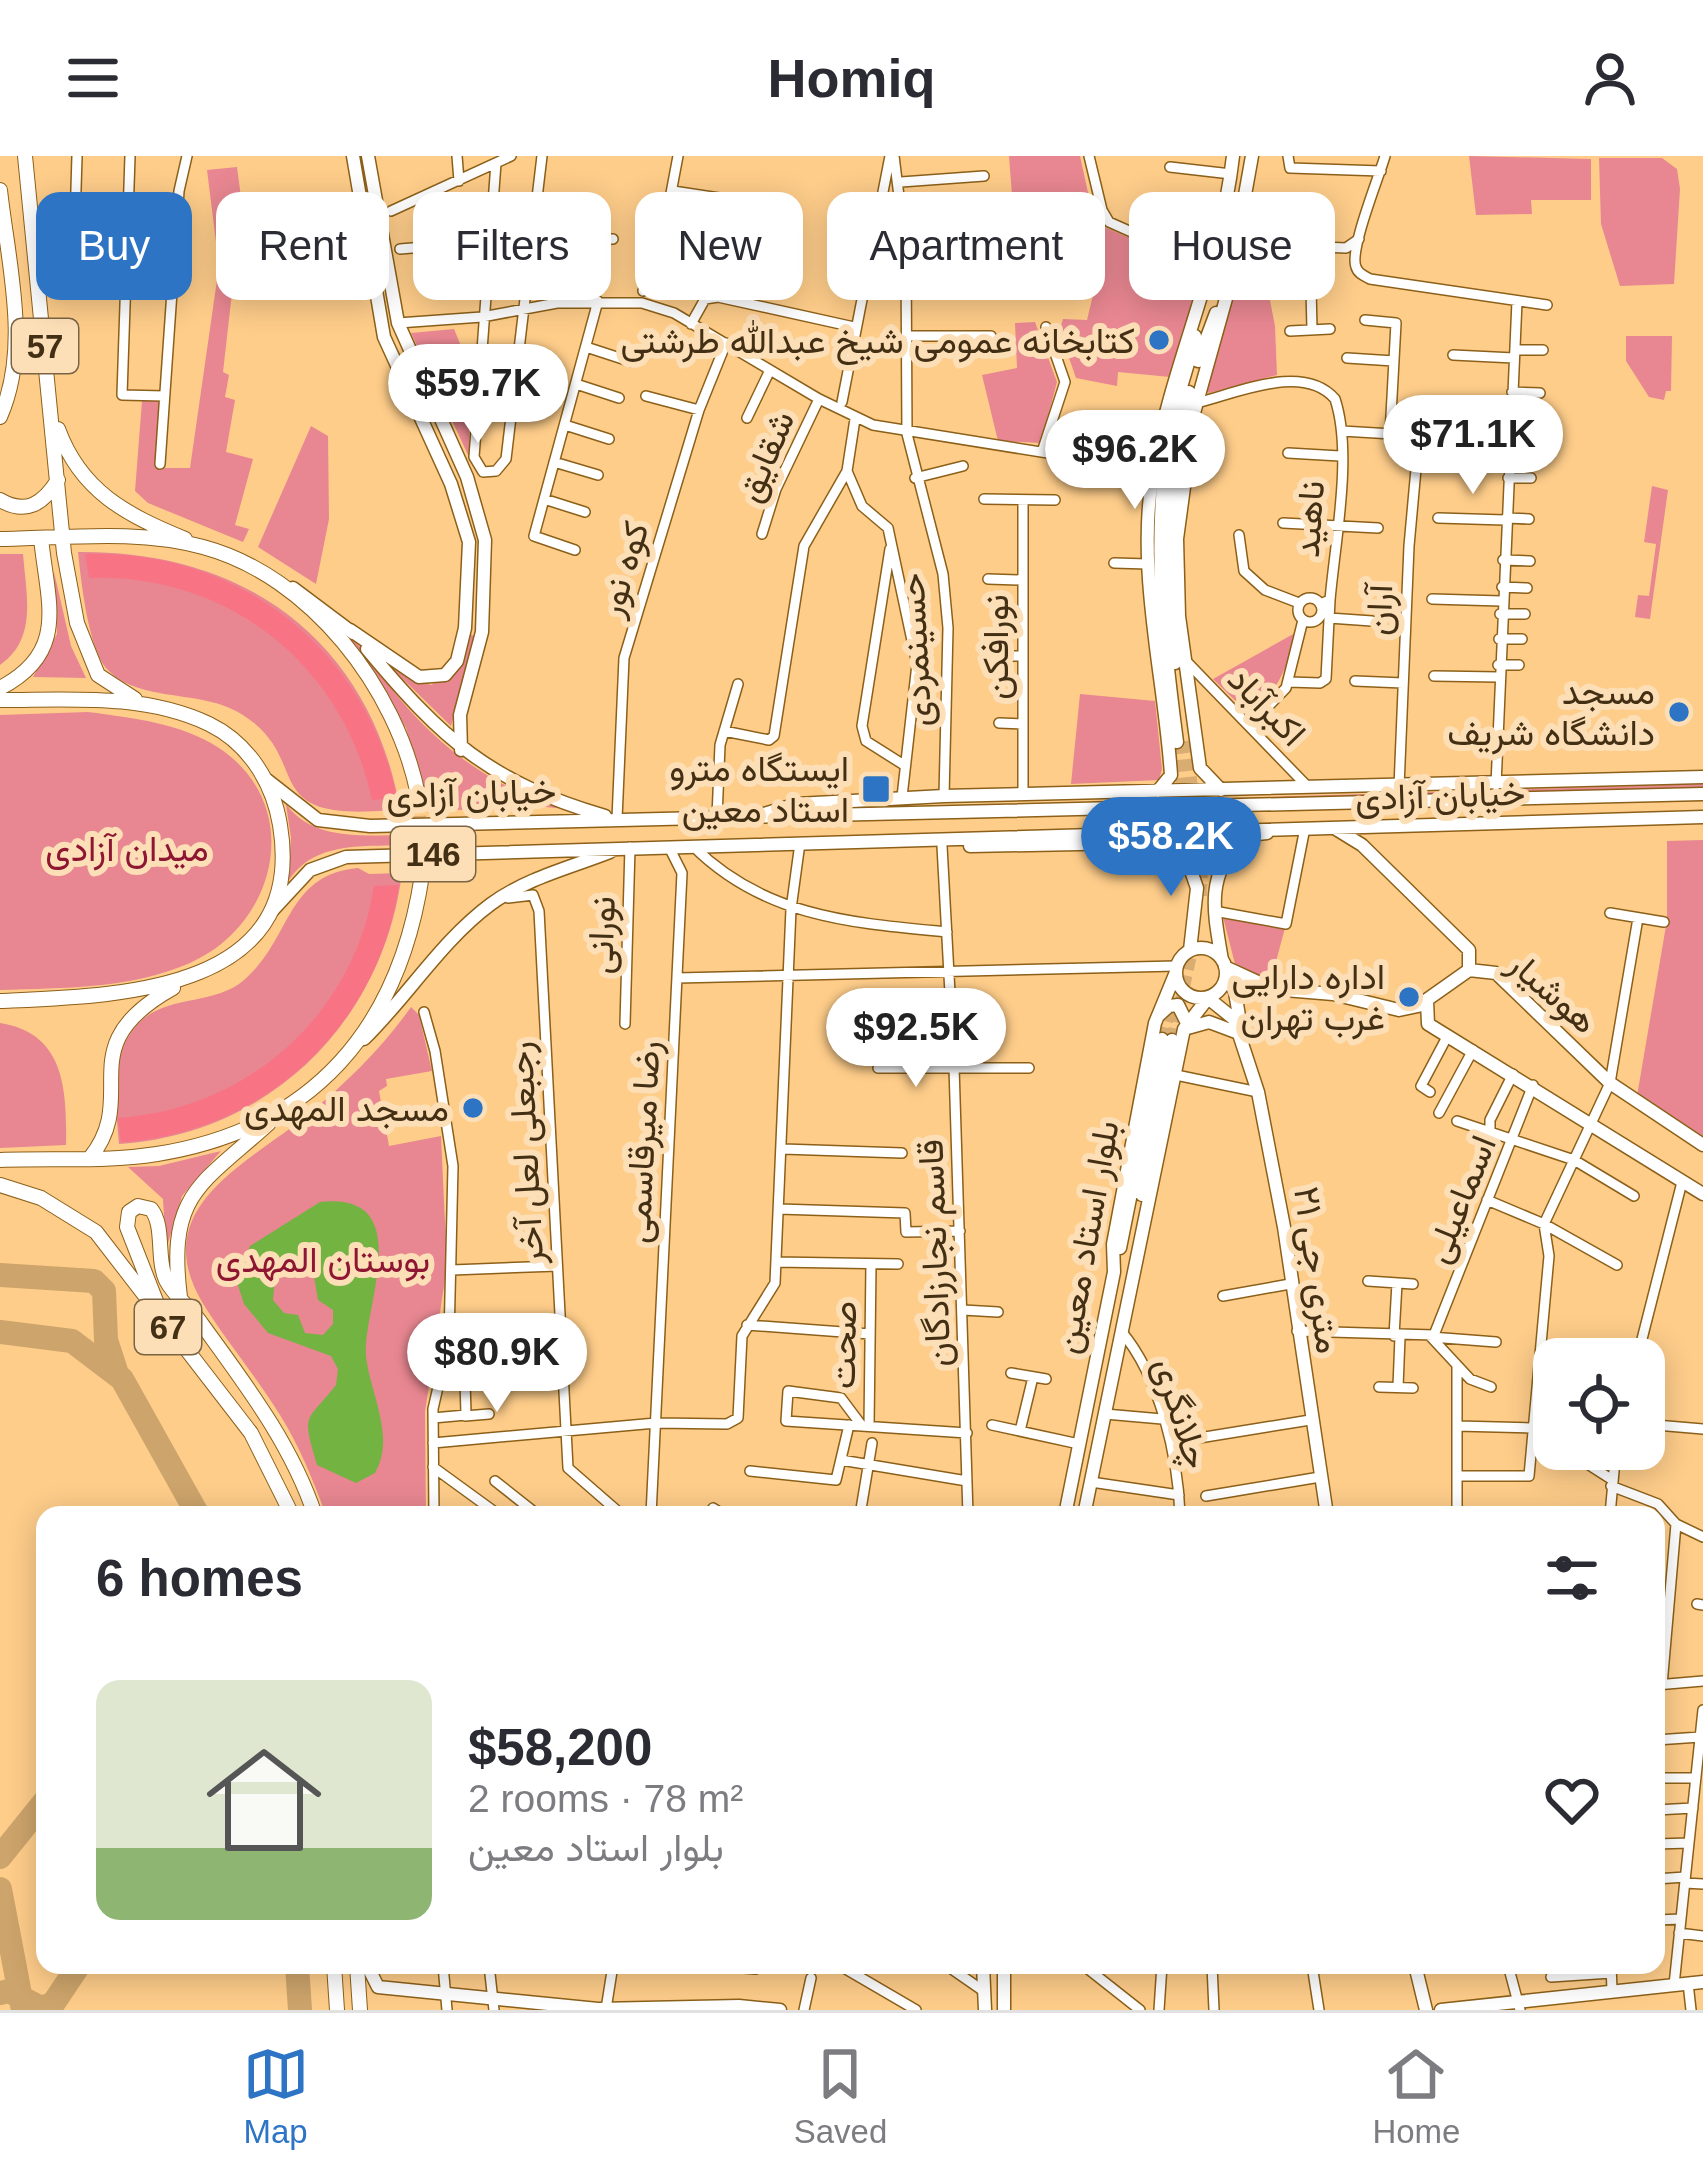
<!DOCTYPE html>
<meta charset="utf-8">
<style>
:root{--surface:#fff;--page:#f7f7f7;--text:#2b2b33;--muted:#7c7c81;--line:#e1e1e2;--accent:#2d74c5}
body{margin:0;font-family:Arial,Vazirmatn,sans-serif;background:var(--page);color:var(--text);height:100vh;display:flex;flex-direction:column;font-size:45px;white-space:nowrap}
*{box-sizing:border-box;margin:0}
p{font-size:39px;color:var(--muted)}
.icon{flex:none;width:66px;height:66px;fill:none;stroke:currentColor;stroke-width:2;stroke-linecap:round;stroke-linejoin:round}
.map{position:relative;flex:1;overflow:hidden}
.details{position:absolute;left:36px;top:1350px;width:1629px;height:468px;display:flex;flex-direction:column;background:var(--surface);border-radius:24px;box-shadow:0 6px 30px #0003}
.details>*{flex:none}
.banner{position:absolute;left:36px;top:36px;width:1632px;height:108px;display:flex;gap:24px}
.controls{position:absolute;left:1533px;top:1182px;display:grid;gap:24px}
.controls a{display:grid;place-items:center;width:132px;height:132px;border-radius:24px;background:var(--surface);box-shadow:0 6px 30px #0003;font-size:60px}
.price{position:absolute;translate:-50% -102px;padding:0 27px;border-radius:42px;background:#fff;color:#222;font-size:39px;line-height:78px;filter:drop-shadow(0 3px 6px #0008)}
.price::after{content:'';position:absolute;left:50%;top:72px;width:36px;height:27px;margin-left:-18px;background:inherit;clip-path:polygon(0 0,100% 0,50% 100%)}
.price.active{background:var(--accent);color:#fff}
ul{padding:0;list-style:none}
li{display:flex;align-items:center;gap:36px;height:300px;padding:0 60px}
li span{display:grid;place-items:center;flex:none;width:336px;height:240px;border-radius:24px;color:#555}
li>.icon{margin-inline-start:auto}
span .icon{width:144px;height:144px;fill:#fffc;stroke-width:1}
li b{font-size:51px}
h2{display:flex;justify-content:space-between;align-items:center;height:144px;padding:0 60px;font-size:51px}
.tag{padding:0 42px;border-radius:24px;background:var(--surface);box-shadow:0 6px 30px #0003;font-size:42px;line-height:108px}
.tag.active{background:var(--accent);color:#fff}
header{display:flex;justify-content:space-between;align-items:center;height:156px;padding:0 60px;background:var(--surface);font-size:54px;font-weight:800}
.dock{display:flex;justify-content:space-around;align-items:center;height:168px;border-top:3px solid var(--line);background:var(--surface);font-size:33px;color:var(--muted)}
.dock a{display:grid;justify-items:center;gap:6px}
.dock .active{color:var(--accent)}
.map>svg:first-child{display:block}
.green{fill:#e88791}
.forest{fill:#f87485}
.water{fill:#72b341;fill-rule:evenodd}
.lines{fill:none;stroke-linecap:round;stroke-linejoin:round}
.taxiway{stroke:#cda46b;stroke-width:24}
.major-tunnel{stroke:#d9ad72;stroke-width:12;stroke-dasharray:12 6;stroke-linecap:butt}
.highway-tunnel{stroke:#d9ad72;stroke-width:14;stroke-dasharray:14 7;stroke-linecap:butt}
.minor-casing{stroke:#8c6019;stroke-width:12}
.major-casing{stroke:#8c6019;stroke-width:15}
.highway-casing{stroke:#8c6019;stroke-width:16}
.minor{stroke:#fff;stroke-width:9}
.major{stroke:#fff;stroke-width:12}
.highway{stroke:#fff;stroke-width:14}
.poi-dot{fill:#2d74c5;stroke:#fcdeb7;stroke-width:4.5}
.labels{text-anchor:middle;dominant-baseline:central;stroke-width:12;stroke-linejoin:round;paint-order:stroke}
.shield{fill:#fcdeb7;stroke:#7a6445;stroke-width:3}
.shield-label{font-size:33px;font-weight:bold;fill:#432f14}
.poi-label{font-size:36px;fill:#432f14;stroke:#fcdeb7;text-anchor:end}
.street-label{font-size:36px;fill:#432f14;stroke:#fcdeb7}
.park-label{font-size:36px;fill:#8e1633;stroke:#fcdeb7}
</style>
<header><svg class="icon" aria-label="menu" viewBox="0 0 24 24"><path d="M4 6h16M4 12h16M4 18h16"/></svg>Homiq<svg class="icon" aria-label="person" viewBox="0 0 24 24"><circle cx="12" cy="8" r="4"/><path d="M4 21q1-7 8-7t8 7"/></svg></header>
<div class="map">
<svg width="1703" height="1854" viewBox="0 0 1703 1854">
<rect width="100%" height="100%" fill="#fecd8a"/>
<path class="green" d="M1009,0h71l16,73 -31,25 -48,7z
M1469,0l122,3v41h-60l1,14 -56,1z
M1599,2h63l15,11 3,20 -6,95 -54,2 -19,-62z
M237,11l5,38 -11,1 12,84 -11,3 -9,79 6,3 -4,22 10,3 -9,52 27,7 -18,66 14,4 -6,13 -95,-39 -13,-12 7,-90h17l-3,67h34l29,-202 -12,-96z
M1102,70l102,44 -34,107 -52,-5 -1,14 -41,-8 -8,-23 -14,-6 9,-30 24,1 15,-62 -21,-6z
M1263,109l12,61 2,49 -68,18 -4,-3 31,-108 7,-13z
M1035,166l22,60 -16,61 -43,-2 -16,-66 35,-7 -2,-45z
M454,173l16,39 -1,89 -58,-124z
M1626,180h46l-1,55h-5l-2,9 -15,-3 -23,-36z
M311,270l17,10 1,83 -13,65 -58,-37z
M1652,330l16,4 -18,129 -15,-2 3,-22 11,1 7,-52 -12,-2z
M78,396c168,-2 292,89 322,257 -153,17 -80,-52 -164,-98 -38,-21 -101,-9 -130,-43 -18,-22 -25,-87 -28,-116z
M0,398h23c3,40 15,85 -23,111z
M54,416l17,74 15,32 -53,-1 24,-43z
M1295,477c-7,36 -18,57 -44,83l-38,-37z
M345,478c22,14 38,45 55,65 44,53 106,98 175,111l-48,-5 -97,7 -24,-84z
M470,478l4,2 -23,90 -81,-79 28,23 33,15 27,-15z
M1080,538l75,7 7,68 -3,11 -88,4z
M88,556c45,6 93,11 131,36 86,57 59,176 -29,215 -60,26 -126,25 -190,27v-275z
M1703,628v5l-852,20z
M286,648c27,38 81,31 123,31v10c-43,2 -96,-5 -121,37l3,-44z
M1703,684v298l-66,-42 30,-176v-79z
M358,712l11,6 33,-1c-19,149 -132,261 -283,271 -3,-38 -11,-85 16,-117 28,-34 78,-20 109,-47 48,-41 41,-105 114,-112z
M1223,761l62,11 -15,56 -35,-20z
M411,851l8,8 13,56 -46,8 1,7 -8,5 10,55 52,-10 6,130 -22,146 1,103h-100c-13,-35 -26,-68 -46,-100 -24,-39 -54,-74 -78,-113 -56,-96 48,-139 108,-189 38,-32 73,-66 101,-106z
M0,867c65,10 67,67 66,122l-66,3z
M221,995l-39,45 -16,54 -3,-51 -35,-32 31,-1z"/>
<path class="forest" d="M85,398c153,-5 281,94 312,244l-25,2c-29,-136 -145,-227 -283,-222z
M399,729c-20,141 -136,249 -278,257l-3,-24c130,-9 236,-103 256,-232z"/>
<path class="water" d="M320,1046c99,-11 42,107 46,154 4,38 30,80 9,117l-19,10 -39,-18c-16,-53 -11,-42 19,-80l2,-16 -7,-13 -63,-23 -24,-29 -8,-25 14,-33zM294,1111l20,10 4,23 15,10v14l-10,11 -18,-2 -7,-18 -14,-2 -11,-13 2,-22z"/>
<g class="lines">
<path class="taxiway" d="M0,1119l94,6 10,10 2,49 10,31
M0,1176l72,9 50,38 76,136
M0,1701l45,-56
M0,1733l23,121
M297,1809l3,45
M0,1837l9,-2 32,17 12,-4
M49,1854l30,-45"/>
<path class="major-tunnel" d="M1186,585l16,122 -1,35
M1177,586l12,100
M1162,883l11,-40
M1172,884l22,-98"/>
<path class="highway-tunnel" d="M418,639l4,80"/>
<g class="minor-casing">
<path id="minor" d="M130,0l-8,239 42,1
M457,0l2,25
M894,0l12,97 1,181 36,140 5,54 -4,168
M1089,0l13,54 7,12 103,46
M1288,0l2,12 91,3
M1385,0c-6,21 -36,94 -29,111 2,7 9,9 14,12l177,26
M496,7l-22,294 9,15 13,-1 10,-12 36,-303
M1170,11l61,7
M901,26l83,-6
M673,35l66,10
M391,55l120,-55
M1242,71l14,20 15,6 29,-7 46,2 13,-9
M531,86l82,-3
M1310,89l2,85
M400,93l36,-3 -13,-48
M906,97l80,2
M444,98l45,-12
M73,130l4,-130
M52,131l121,-5
M643,135l19,-50 16,-85
M1365,164l31,3 -6,111
M398,167l84,-6 75,-14h85l32,10 145,86 54,26 280,45
M691,168l14,-25 13,-2 136,30
M1290,175l40,-2
M907,180h84
M586,191l46,15
M1515,194h28
M1453,199l61,3
M1347,202l47,3
M576,228l43,14
M1512,236l28,1
M646,240l53,14
M842,246l48,-246
M1196,247c39,-9 107,-41 139,-4 18,54 0,143 -5,201l-10,4
M747,262l23,-48
M565,269l44,14
M1342,275l168,10
M1510,279l28,1
M1042,296l23,-70 -19,-55
M1288,297l52,3
M554,306l44,13
M160,308l19,-273 8,-35
M847,315l15,35 26,22 29,136 -15,133
M915,322l48,-12
M1508,322h23
M544,343l41,13
M984,343l71,1
M1023,344v293
M1438,362l67,2
M1506,362l23,1
M1283,367l95,5
M762,378l14,-45 43,-90
M1239,379l5,36 21,19 34,13
M890,393l-28,177 4,15 38,24
M575,394l-41,-14 64,-235
M1503,404l27,1
M1114,407l34,1
M988,423l33,1
M1502,431l25,1
M1298 454a12 12 0 1 1 24 0a12 12 0 1 1-24 0Z
M1432,443l69,2
M1500,458h25
M1329,462l43,3
M1499,483h23
M986,500h36
M1185,504l122,126
M1498,509h21
M1434,520l64,1
M1355,525l48,2
M1289,526l31,1 6,-4 4,-79
M999,567l23,1
M1249,570l37,-38 17,-68
M724,575l45,9 5,-4 30,-190 43,-75 8,-52
M1496,629l21,-484
M1399,631l10,-241 10,-110
M717,661l3,-72 18,-61
M617,663l7,-161 75,-248 27,-67
M693,690c71,71 159,77 254,86
M942,690l12,221 14,448
M508,742l25,-3 6,16 29,557 54,47
M1214,755l72,13 19,-96
M1610,757l54,9
M677,822l499,-12
M424,856l11,39 18,115 -4,173 -16,70 1,106
M625,868l5,-177
M878,912h151
M1176,919l82,17
M1430,936l-9,-6 27,-51
M1439,957l34,-63
M1457,965l117,39 60,36
M1490,977v-13l23,-46
M783,993l119,4
M1487,1044l57,24 73,41
M779,1053l126,4 1,19 54,-1
M776,1106l122,2
M452,1114l105,-4
M1368,1125l45,3
M1223,1140l67,-12
M963,1154l35,2
M747,1169l123,9
M1121,1175c39,46 57,125 59,184
M1297,1175l137,4 99,-250
M1394,1180l3,-53
M1431,1181l39,42 21,8
M1431,1181l65,5
M1641,1187l41,-161
M1011,1217l35,6
M438,1224l125,-7
M1379,1231l34,1
M1398,1231l2,-50
M1105,1258l57,5 19,-6
M465,1260l24,-2
M433,1262l33,-3 -1,-36
M1644,1268l59,5
M992,1269l87,19
M862,1270l-21,-28 -53,-7 -2,30 181,12
M869,1270l2,-162
M1457,1270l74,2
M1531,1272l23,15
M1020,1275l13,-54
M1199,1282l111,-18
M433,1287l223,-20 71,1 11,-6 4,-82 33,-53 16,-374 9,-66
M1564,1293l47,30
M841,1304l126,21
M433,1311l66,48
M750,1315l86,9 13,-55
M1457,1320h72l20,-220 -5,-32 66,-141 28,-165
M495,1325l43,34
M1091,1326l88,13
M1611,1330l47,18 18,20 27,13
M1206,1340l114,-19
M713,1352l11,7
M651,1359l31,-642 -13,-26
M860,1359l12,-72
M1457,1359v-148
M1610,1359l6,-66
M1697,1448l6,1
M1656,1529l47,-4
M1662,1529l14,-161
M1656,1584l44,-3
M1656,1622h40
M1656,1654l37,-2
M1656,1688l33,-1
M1656,1723l29,-2
M1685,1727l18,1
M1656,1764l25,-1
M1679,1777l24,3
M443,1809l4,45
M489,1809l5,45
M706,1809l50,4
M839,1809l77,45
M946,1809l36,25
M1083,1809l57,45
M1212,1809l2,45
M1312,1809l7,45
M1508,1809l12,45
M1611,1809l1,25
M1551,1821l60,-4
M1688,1827l3,27
M1674,1829l29,-275
M606,1853l7,-44
M804,1854l7,-32
M1159,1854l3,-45"/>
</g>
<g class="major-casing">
<path id="major" d="M368,0l30,167 69,154 18,63 -3,92 -22,83 1,35
M1198,205l18,-48
M293,432l60,45
M350,474l69,47 26,-2 12,-14 8,-33 4,-86 -18,-58 -67,-147 -31,-181
M367,493c75,90 122,133 238,167
M1175,507c-11,-94 -8,-179 14,-271
M1177,586c-14,-105 -25,-201 -8,-306 5,-34 19,-66 26,-100
M267,624l51,40 52,6 1333,-32
M1221,634l-21,-22 -21,-152 -2,-77 17,-126 33,-118 25,-139
M1158,635l13,-16c-7,-104 -36,-204 -17,-310 20,-106 67,-202 79,-309
M764,658l33,-10 147,-8 759,-19
M1336,673l26,16 107,105v20
M1181,686l16,46 -7,62
M970,690l211,-4 86,-9
M272,755l38,-41 36,-13 1357,-40
M1176 817a25 25 0 1 1 50 0a25 25 0 1 1-50 0Z
M1222,804c-8,-47 -17,-84 19,-120
M1225,811l48,22 60,5 66,16 19,-4 51,-36
M1469,814l27,3 114,110 93,62
M1226,818l9,18 6,36
M1427,845l1,23 275,170
M1159,859l10,-9 9,-1 8,16
M1184,873l25,-7 32,12
M364,883c44,-43 77,-98 127,-135 36,-26 78,-36 119,-52
M1142,1039l30,-155
M1120,1092l42,-209
M1065,1359l49,-243 -1,-28 42,-221 21,-51
M1084,1359l100,-486 24,-31 26,21 24,73 26,135 43,288
M367,1809l11,22 220,22 141,-3 41,4
M983,1809l2,45
M1415,1809l11,45
M1004,1854v-45
M1441,1854l262,-28"/>
</g>
<g class="highway-casing">
<path id="highway" d="M25,0l39,397 13,70 21,52 37,24
M0,34c8,73 31,157 0,227
M58,273c23,63 69,86 127,110
M0,344c26,15 43,4 58,-20
M0,383c67,-1 138,-10 203,8 108,29 194,142 215,248
M0,532c70,-36 47,-87 41,-150
M0,544c69,0 144,-7 209,24 39,19 64,58 71,101 28,169 -165,171 -280,176
M90,1002c52,-65 -23,-111 83,-170
M0,1004c52,-2 106,2 157,-6 157,-25 242,-126 265,-279
M0,1029l41,13 55,34 155,201 41,82
M180,1141c-13,-104 21,-112 89,-174
M165,1168l-38,-97 2,-15 9,-6 13,3c14,17 5,49 15,71 8,16 25,28 35,43 44,61 90,120 114,192
M334,1809l3,45
M357,1809l3,45"/>
</g>
<use href="#minor" class="minor"/>
<use href="#major" class="major"/>
<use href="#highway" class="highway"/>
</g>
<g class="poi-dot">
<circle cx="1159" cy="184" r="12"/>
<circle cx="1679" cy="556" r="12"/>
<rect x="861" y="618" width="30" height="30" rx="6"/>
<circle cx="1409" cy="841" r="12"/>
<circle cx="473" cy="952" r="12"/>
</g>
<g class="labels">
<g class="shield">
<rect x="12" y="163" width="66" height="54" rx="9"/>
<rect x="391" y="671" width="84" height="54" rx="9"/>
<rect x="135" y="1144" width="66" height="54" rx="9"/>
</g>
<g class="shield-label">
<text x="45" y="190">57</text>
<text x="433" y="698">146</text>
<text x="168" y="1171">67</text>
</g>
<g class="poi-label">
<text x="1135" y="184">کتابخانه عمومی شیخ عبدالله طرشتی</text>
<text x="1655" y="535">مسجد<tspan x="1655" dy="41">دانشگاه شریف</tspan></text>
<text x="849" y="612">ایستگاه مترو<tspan x="849" dy="41">استاد معین</tspan></text>
<text x="1385" y="820">اداره دارایی<tspan x="1385" dy="41">غرب تهران</tspan></text>
<text x="449" y="952">مسجد المهدی</text>
</g>
<g class="street-label">
<text transform="translate(765 300) rotate(-67)">شقایق</text>
<text transform="translate(1309 363) rotate(-86)">ناهید</text>
<text transform="translate(623 413) rotate(-73)">کوه نور</text>
<text transform="translate(1379 454) rotate(-88)">آران</text>
<text transform="translate(995 491) rotate(-90)">نورافکن</text>
<text transform="translate(915 494) rotate(-93)">حسینمردی</text>
<text transform="translate(1267 550) rotate(46)">اکبرآباد</text>
<text transform="translate(471 637) rotate(-2)">خیابان آزادی</text>
<text transform="translate(1440 639) rotate(-2)">خیابان آزادی</text>
<text transform="translate(601 779) rotate(-88)">نورانی</text>
<text transform="translate(1553 836) rotate(41)">هوشیار</text>
<text transform="translate(642 986) rotate(-87)">رضا میرقاسمی</text>
<text transform="translate(525 997) rotate(-93)">رجبعلی لعل آخر</text>
<text transform="translate(1460 1043) rotate(-68)">اسماعیلی</text>
<text transform="translate(1086 1081) rotate(-80)">بلوار استاد معین</text>
<text transform="translate(934 1097) rotate(-92)">قاسم نجارزادگان</text>
<text transform="translate(1318 1114) rotate(82)">۲۱ متری جی</text>
<text transform="translate(843 1189) rotate(-89)">صحت</text>
<text transform="translate(1182 1257) rotate(73)">چلانگری</text>
</g>
<g class="park-label">
<text x="127" y="692">میدان آزادی</text>
<text x="323" y="1103">بوستان المهدی</text>
</g>
</g>
</svg>
<div class="controls">
<a><svg class="icon" aria-label="locate" viewBox="0 0 24 24"><circle cx="12" cy="12" r="6"/><path d="M12 2v4M12 18v4M2 12h4M18 12h4"/></svg></a>
</div>
<b class="price" style="left:478px;top:290px">$59.7K</b>
<b class="price" style="left:1473px;top:341px">$71.1K</b>
<b class="price" style="left:1135px;top:356px">$96.2K</b>
<b class="price active" style="left:1171px;top:743px">$58.2K</b>
<b class="price" style="left:916px;top:934px">$92.5K</b>
<b class="price" style="left:497px;top:1259px">$80.9K</b>
<div class="banner">
<a class="tag active">Buy</a>
<a class="tag">Rent</a>
<a class="tag">Filters</a>
<a class="tag">New</a>
<a class="tag">Apartment</a>
<a class="tag">House</a>
</div>
<section class="details">
<h2>6 homes<svg class="icon" aria-label="filters" viewBox="0 0 24 24"><path d="M4 7h16M4 17h16"/><circle cx="9" cy="7" r="2"/><circle cx="15" cy="17" r="2"/></svg></h2>
<ul>
<li><span style="background:linear-gradient(#dfe7d0 70%,#8fb573 0)"><svg class="icon" aria-label="home" viewBox="0 0 24 24"><path d="M3 11l9-7 9 7M6 9v11h12V9"/></svg></span><div><b>$58,200</b><p>2 rooms · 78 m²</p><p>بلوار استاد معین</p></div><svg class="icon" aria-label="heart" viewBox="0 0 24 24"><path d="M12 20l-8-8c-3-5 5-10 8-4 3-6 11-1 8 4z"/></svg></li>
</ul>
</section>
</div>
<nav class="dock">
<a class="active"><svg class="icon" aria-label="map" viewBox="0 0 24 24"><path d="M3 6l6-2 6 2 6-2v14l-6 2-6-2-6 2zM9 4v14M15 6v14"/></svg>Map</a>
<a><svg class="icon" aria-label="saved" viewBox="0 0 24 24"><path d="M7 4h10v16l-5-4-5 4z"/></svg>Saved</a>
<a><svg class="icon" aria-label="home" viewBox="0 0 24 24"><path d="M3 11l9-7 9 7M6 9v11h12V9"/></svg>Home</a>
</nav>
